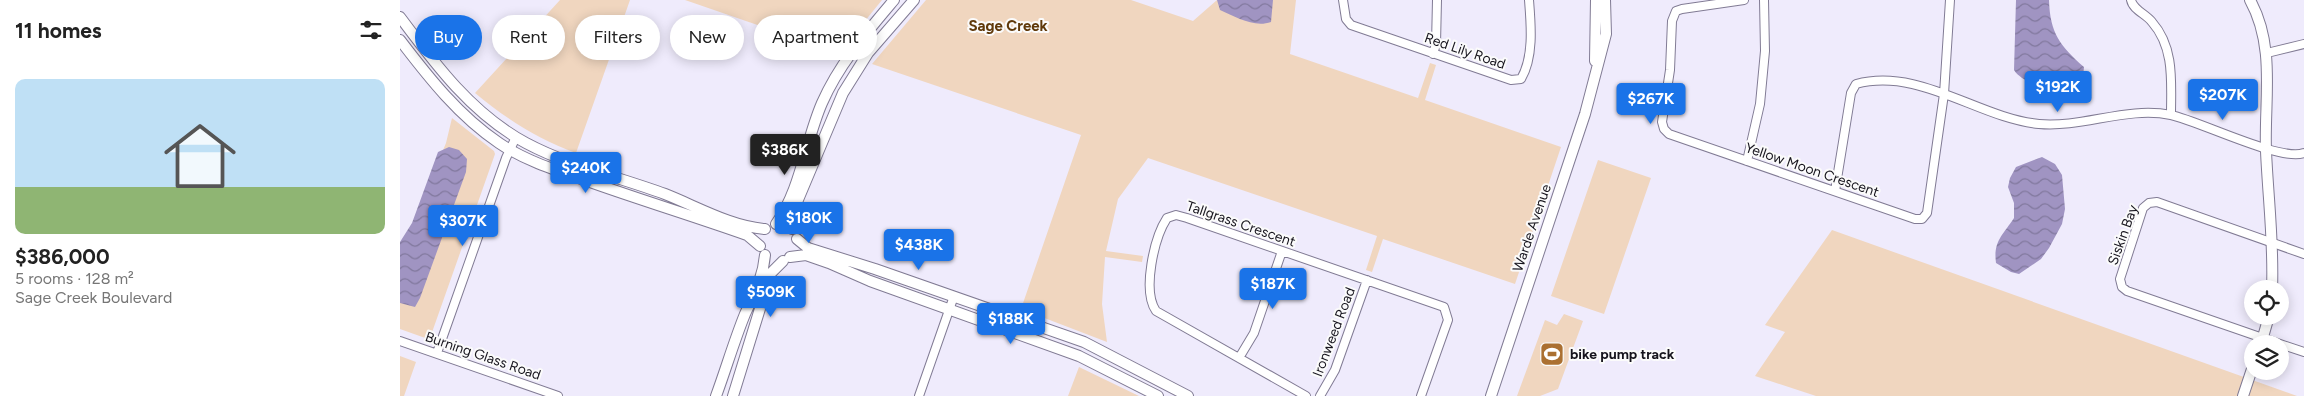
<!DOCTYPE html>
<meta charset="utf-8">
<style>
:root{--surface:#fff;--page:#f2f2f2;--text:#222;--muted:#767676;--line:#e0e0e0;--accent:#1a73e8}
body{margin:0;font-family:Figtree,sans-serif;background:var(--page);color:var(--text);height:100vh;display:flex;flex-direction:column;font-size:19px;white-space:nowrap}
*{box-sizing:border-box;margin:0}
p{font-size:16px;color:var(--muted)}
.icon{flex:none;width:28px;height:28px;fill:none;stroke:currentColor;stroke-width:2;stroke-linecap:round;stroke-linejoin:round}
.map{position:relative;flex:1;overflow:hidden}
.details{display:flex;flex-direction:column;background:var(--surface);width:400px}
.details>*{flex:none}
.hud{position:absolute;left:15px;top:15px;width:475px;height:45px;display:flex;gap:10px}
.fabs{position:absolute;left:1844px;top:280px;display:grid;gap:10px}
.fabs a{display:grid;place-items:center;width:45px;height:45px;border-radius:50%;background:var(--surface);box-shadow:0 2px 12px #0003;font-size:25px}
.price{position:absolute;translate:-50% -42px;padding:0 11px;border-radius:5px;background:var(--accent);color:#fff;font-size:16px;line-height:32px;filter:drop-shadow(0 1px 2px #0008)}
.price::after{content:'';position:absolute;left:50%;top:30px;width:15px;height:11px;margin-left:-8px;background:inherit;clip-path:polygon(0 0,100% 0,50% 100%)}
.price.current{background:#222;color:#fff}
ul{padding:0;list-style:none}
li{display:grid;align-content:center;gap:10px;height:265px;padding:0 15px}
li+li{border-top:1px solid var(--line)}
li span{display:grid;place-items:center;height:155px;border-radius:10px;color:#555}
li>.icon{margin-inline-start:auto}
span .icon{width:90px;height:90px;fill:#fffc;stroke-width:1}
li b{font-size:21px}
h2{display:flex;justify-content:space-between;align-items:center;height:60px;padding:0 15px;font-size:21px}
.chip{padding:0 18px;border-radius:22px;background:var(--surface);box-shadow:0 2px 12px #0003;font-size:18px;line-height:45px}
.chip.current{background:var(--accent);color:#fff}
main{display:flex;flex:1;min-height:0}
.map>svg:first-child{display:block}
.green{fill:#f0d6bf}
.water{fill:url(#water-waves)}
.lines{fill:none;stroke-linecap:round;stroke-linejoin:round}
.minor-casing{stroke:#817b94;stroke-width:10}
.tertiary-casing{stroke:#817b94;stroke-width:12}
.minor{stroke:#fff;stroke-width:8}
.tertiary{stroke:#fff;stroke-width:10}
.labels{text-anchor:middle;dominant-baseline:central;stroke-width:4;stroke-linejoin:round;paint-order:stroke}
.street-label{font-size:14px;fill:#16141d;stroke:#fbfbfb}
.poi-label{font-size:14px;font-weight:bold;fill:#16141d;stroke:#fbfbfb;text-anchor:start}
.neighbourhood-label{font-size:15px;font-weight:bold;fill:#60390a;stroke:#fbfbfb}
</style>
<main>
<section class="details">
<h2>11 homes<svg class="icon" aria-label="filters" viewBox="0 0 24 24"><path d="M4 7h16M4 17h16"/><circle cx="9" cy="7" r="2"/><circle cx="15" cy="17" r="2"/></svg></h2>
<ul>
<li><span style="background:linear-gradient(#bfe0f5 70%,#8fb573 0)"><svg class="icon" aria-label="home" viewBox="0 0 24 24"><path d="M3 11l9-7 9 7M6 9v11h12V9"/></svg></span><div><b>$386,000</b><p>5 rooms · 128 m²</p><p>Sage Creek Boulevard</p></div></li>
</ul>
</section>
<div class="map">
<svg width="1904" height="396" viewBox="0 0 1904 396">
<defs>
<pattern id="water-waves" width="16" height="10" patternUnits="userSpaceOnUse" patternTransform="scale(1.25)"><rect width="16" height="10" fill="#a094c2"/><path d="M0 5q4-4 8 0t8 0" fill="none" stroke="#81789d"/></pattern>
</defs>
<rect width="100%" height="100%" fill="#efebfc"/>
<path class="green" d="M160,0h70l-54,153c-38,-14 -70,-34 -101,-60z
M285,0h197l-43,53z
M526,0h205l62,21 24,-21h79l-6,54 128,44 12,-35 6,2 -11,35 136,47 -46,137 -132,-45 -11,33 -6,-2 11,-34 -229,-78 -30,41 -12,52 37,5 -1,6 -37,-5 -3,47 5,38 -86,-33 60,-174 -209,-71z
M52,118l42,33 1,3 -65,184 -2,1 -28,-10v-84l11,-17 35,-85z
M1198,160l53,18 -47,136 -53,-18z
M1432,230l465,166h-481l-61,-20 30,-44 -20,-7z
M1164,314l19,7 -25,68 -18,7h-23l28,-76 12,5z
M0,356l16,6 -12,34h-4z
M679,367l60,29h-71z"/>
<path class="water" d="M817,0h56l-2,22c-17,6 -35,-5 -51,-12z
M1616,0h33c1,33 11,46 35,67l-1,10c-3,2 -6,6 -10,7 -16,7 -50,1 -59,-14z
M49,147l10,3 8,9 -1,13 -46,126 -5,9 -15,-4v-61l12,-19 26,-71z
M1642,157l13,7 7,11 3,34 -3,15 -13,24 -8,11 -22,15 -8,-2 -15,-9c-3,-22 7,-28 18,-45v-15l-6,-16 2,-9 6,-11z"/>
<g class="lines">
<g class="minor-casing">
<path id="minor" d="M943,0l3,19 5,6 160,55 10,-1c13,-22 10,-54 8,-79
M1344,0l-62,9 -6,2 -4,10 -2,49 -8,52 2,7 5,5 246,85h7l5,-6 17,-119 6,-94
M1731,0c2,10 15,14 21,22 23,26 19,61 19,93
M1867,53l37,-9
M1033,54l3,-10 1,-44
M1347,161l13,-57 5,-53 -1,-51
M1435,191l16,-98 5,-9c64,-17 122,34 183,40 44,4 88,-18 132,-9 28,6 110,47 133,38
M0,341l158,55
M1880,344l-153,-53 -5,-4 -2,-8 23,-71 6,-5 8,-1 147,52
M1880,344l24,8
M37,353l69,-195 10,-21
M839,358l15,-25 28,-82
M519,396l35,-100
M906,396l-150,-85c-14,-20 -2,-73 11,-93l9,-3 11,3 257,89 4,13 -27,76
M920,396l15,-26 32,-90"/>
</g>
<g class="tertiary-casing">
<path id="tertiary" d="M1850,0c26,47 14,100 16,151 2,46 8,92 6,138
M0,17c35,47 72,97 126,126 43,23 93,34 139,51 33,13 65,32 100,35
M0,40c29,38 59,76 99,103 28,19 62,29 94,40 51,18 103,34 154,52l13,11
M1195,61l1,-61
M376,224c25,-35 29,-82 46,-121 17,-39 45,-71 72,-103
M392,229v-15l51,-121 25,-40 46,-53
M397,239l11,9 67,21 209,73 104,54
M390,257l16,-2 23,8 41,18 209,75 79,40
M1861,344l8,-28
M316,396c10,-27 18,-55 29,-82 9,-20 18,-36 20,-59
M333,396l38,-123 12,-12
M1091,396l94,-282 21,-80 -1,-34
M1843,396l9,-27"/>
</g>
<use href="#minor" class="minor"/>
<use href="#tertiary" class="tertiary"/>
</g>
<defs>
<g id="stadium-square" transform="scale(1.25)"><rect x="-9" y="-9" width="18" height="18" rx="4" fill="#ab7031" stroke="#fbfbfb"/><path d="M0-5a6.5 5 0 1 0 0 10a6.5 5 0 1 0 0-10ZM-3.5-1.8h7v3.6h-7Z" fill="#fff"/></g>
</defs>
<g fill-rule="evenodd">
<use href="#stadium-square" x="1152" y="354"/>
</g>
<g class="labels">
<g class="street-label">
<text transform="translate(1065 51) rotate(19)">Red Lily Road</text>
<text transform="translate(1412 170) rotate(19)">Yellow Moon Crescent</text>
<text transform="translate(841 224) rotate(19)">Tallgrass Crescent</text>
<text transform="translate(1132 228) rotate(-71)">Warde Avenue</text>
<text transform="translate(1723 235) rotate(-70)">Siskin Bay</text>
<text transform="translate(934 332) rotate(-69)">Ironweed Road</text>
<text transform="translate(83 356) rotate(19)">Burning Glass Road</text>
</g>
<g class="poi-label">
<text x="1170" y="354">bike pump track</text>
</g>
<g class="neighbourhood-label">
<text x="608" y="26">Sage Creek</text>
</g>
</g>
</svg>
<div class="fabs">
<a><svg class="icon" aria-label="locate" viewBox="0 0 24 24"><circle cx="12" cy="12" r="6"/><path d="M12 2v4M12 18v4M2 12h4M18 12h4"/></svg></a>
<a><svg class="icon" aria-label="layers" viewBox="0 0 24 24"><path d="M12 4l9 5-9 5-9-5zM3 14l9 5 9-5"/></svg></a>
</div>
<b class="price" style="left:1658px;top:113px">$192K</b>
<b class="price" style="left:1823px;top:121px">$207K</b>
<b class="price" style="left:1251px;top:125px">$267K</b>
<b class="price current" style="left:385px;top:176px">$386K</b>
<b class="price" style="left:186px;top:194px">$240K</b>
<b class="price" style="left:409px;top:244px">$180K</b>
<b class="price" style="left:63px;top:247px">$307K</b>
<b class="price" style="left:519px;top:271px">$438K</b>
<b class="price" style="left:873px;top:310px">$187K</b>
<b class="price" style="left:371px;top:318px">$509K</b>
<b class="price" style="left:611px;top:345px">$188K</b>
<div class="hud">
<a class="chip current">Buy</a>
<a class="chip">Rent</a>
<a class="chip">Filters</a>
<a class="chip">New</a>
<a class="chip">Apartment</a>
</div>
</div>
</main>
